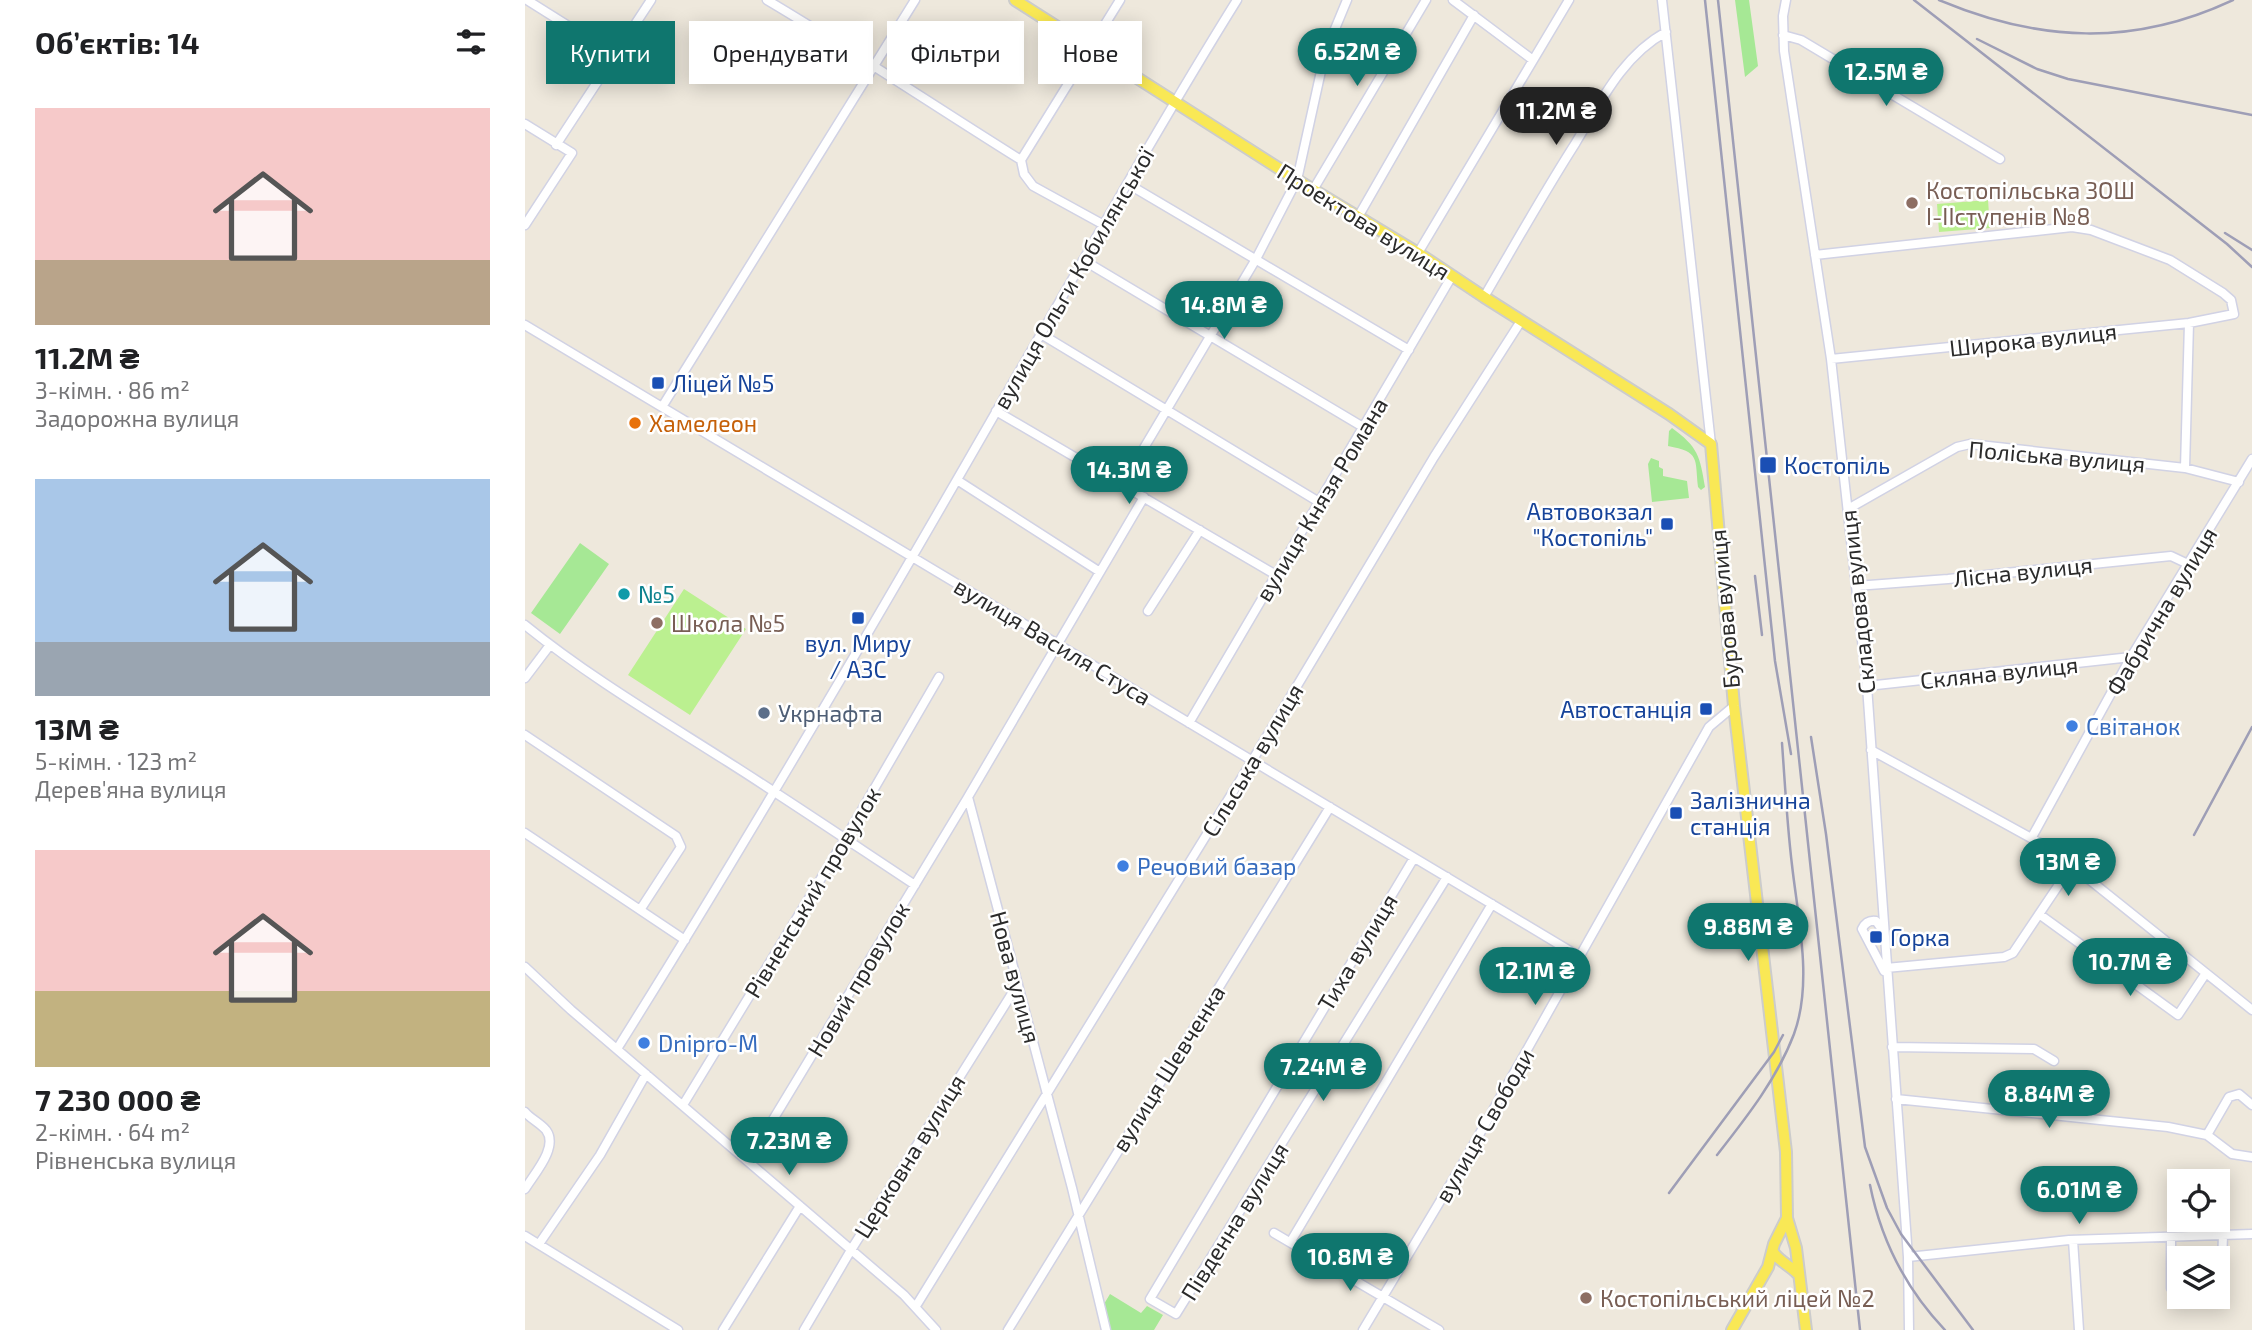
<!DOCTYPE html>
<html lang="uk">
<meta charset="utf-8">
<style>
:root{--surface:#fff;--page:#f6f6f6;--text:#202124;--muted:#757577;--accent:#0f766e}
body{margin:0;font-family:"Exo 2",sans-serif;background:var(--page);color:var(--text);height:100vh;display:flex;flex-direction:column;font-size:26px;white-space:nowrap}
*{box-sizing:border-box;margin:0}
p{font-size:23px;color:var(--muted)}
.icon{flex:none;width:38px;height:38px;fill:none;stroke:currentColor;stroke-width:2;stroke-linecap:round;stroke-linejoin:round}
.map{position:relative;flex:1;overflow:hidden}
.panel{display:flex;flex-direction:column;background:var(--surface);width:525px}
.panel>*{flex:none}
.banner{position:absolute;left:21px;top:21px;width:665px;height:63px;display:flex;gap:14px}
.controls{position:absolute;left:1642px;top:1169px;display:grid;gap:14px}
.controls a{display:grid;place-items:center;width:63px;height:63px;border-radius:0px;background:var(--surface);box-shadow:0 4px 18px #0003;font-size:35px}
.price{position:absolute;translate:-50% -60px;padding:0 16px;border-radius:24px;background:var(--accent);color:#fff;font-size:23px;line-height:46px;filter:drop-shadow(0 2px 4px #0008)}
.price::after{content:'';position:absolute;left:50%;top:42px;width:21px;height:16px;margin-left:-10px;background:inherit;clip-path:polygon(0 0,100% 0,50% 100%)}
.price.on{background:#222;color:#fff}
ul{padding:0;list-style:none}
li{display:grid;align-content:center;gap:14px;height:371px;padding:0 35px}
li span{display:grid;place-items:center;height:217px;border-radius:0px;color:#555}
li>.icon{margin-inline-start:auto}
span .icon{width:126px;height:126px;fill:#fffc;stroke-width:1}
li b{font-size:30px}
h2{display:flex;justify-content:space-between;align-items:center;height:84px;padding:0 35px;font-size:30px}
.chip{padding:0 24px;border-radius:0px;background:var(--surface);box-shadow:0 4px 18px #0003;font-size:24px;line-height:63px}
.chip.on{background:var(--accent);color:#fff}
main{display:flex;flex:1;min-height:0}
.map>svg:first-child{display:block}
.green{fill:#a6e895}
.pitch{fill:#bbf090}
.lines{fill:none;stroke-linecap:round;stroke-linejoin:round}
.minor-casing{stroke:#d1d2e4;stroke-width:11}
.major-casing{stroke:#ccc;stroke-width:14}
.minor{stroke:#fff;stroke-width:8}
.major{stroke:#f9e855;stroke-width:10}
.rail{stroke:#9e9eb6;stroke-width:2.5}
.education-dot{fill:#8d6e63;stroke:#fff;stroke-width:2.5}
.transit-dot{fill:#1a4fb4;stroke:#fff;stroke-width:2.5}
.food-dot{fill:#e8710a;stroke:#fff;stroke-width:2.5}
.culture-dot{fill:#0f9aa8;stroke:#fff;stroke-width:2.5}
.service-dot{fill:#5c6f8a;stroke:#fff;stroke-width:2.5}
.shop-dot{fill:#3f7fe0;stroke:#fff;stroke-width:2.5}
.labels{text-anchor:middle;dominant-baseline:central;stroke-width:5;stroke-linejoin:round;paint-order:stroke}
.education-label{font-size:23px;fill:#785e54;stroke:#fff;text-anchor:start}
.street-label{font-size:23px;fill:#2b2b2b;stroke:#fff}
.transit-label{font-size:23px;fill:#164399;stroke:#fff;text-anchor:start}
.food-label{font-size:23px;fill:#c56008;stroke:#fff;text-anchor:start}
.culture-label{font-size:23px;fill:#0d838f;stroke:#fff;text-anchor:start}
.service-label{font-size:23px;fill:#4e5e75;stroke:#fff;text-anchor:start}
.shop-label{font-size:23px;fill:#366cbe;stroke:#fff;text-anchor:start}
</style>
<main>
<section class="panel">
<h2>Об’єктів: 14<svg class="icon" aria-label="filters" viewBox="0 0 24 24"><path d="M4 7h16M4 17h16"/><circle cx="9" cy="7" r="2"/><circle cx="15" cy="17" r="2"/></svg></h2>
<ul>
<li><span style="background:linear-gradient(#f6c9c9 70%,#b9a48a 0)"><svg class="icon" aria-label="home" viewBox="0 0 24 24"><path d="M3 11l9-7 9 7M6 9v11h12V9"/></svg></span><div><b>11.2M ₴</b><p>3-кімн. · 86 m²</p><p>Задорожна вулиця</p></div></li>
<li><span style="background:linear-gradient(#a9c7e8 75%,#9aa5b1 0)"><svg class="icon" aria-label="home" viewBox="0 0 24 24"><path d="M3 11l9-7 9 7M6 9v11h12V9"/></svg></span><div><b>13M ₴</b><p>5-кімн. · 123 m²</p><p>Дерев'яна вулиця</p></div></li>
<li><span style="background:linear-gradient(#f6c9c9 65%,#c2b280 0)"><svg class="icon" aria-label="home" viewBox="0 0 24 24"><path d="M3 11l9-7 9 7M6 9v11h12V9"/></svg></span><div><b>7 230 000 ₴</b><p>2-кімн. · 64 m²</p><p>Рівненська вулиця</p></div></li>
</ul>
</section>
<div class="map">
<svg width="1727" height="1330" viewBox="0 0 1727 1330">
<rect width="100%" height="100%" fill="#eee8dc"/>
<path class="green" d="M1210,0h14l9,66 -13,11z
M1147,428c26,19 28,28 33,59l-4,3 -3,-3c-3,-29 2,-35 -30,-41l1,-15z
M1126,458l8,3v6l4,2v7l24,5 2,17 -37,4 -4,-38z
M55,543l29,21 -49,70 -29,-21z
M585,1294l31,19 6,-7 16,9 -9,15h-44l-6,-26z"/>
<path class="pitch" d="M1463,200l2,28 -51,4 -2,-28z
M159,589l62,40 -56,86 -62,-40z"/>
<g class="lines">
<g class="minor-casing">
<path id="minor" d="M2,0l89,56
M242,0c86,51 169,107 254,160l3,14 9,12 71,39
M928,0l80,60
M1137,0l49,444
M1261,0l-3,16 1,35 47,308 36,327 41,571 1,73
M1258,35l18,5 199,119
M0,124l47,29 -47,72
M31,145l95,-145
M496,160l99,-160
M603,184l281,166
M788,190l113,-190
M833,217l116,-202
M893,253l151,-253
M1290,255l257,-28 19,3 79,30 53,33 8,7 3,14 -45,9 -358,36
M558,260l280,167
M959,297c30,-51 59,-103 91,-153 25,-41 47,-88 91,-112
M0,325l1055,632
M516,334l278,168
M137,407l253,-407
M471,411l280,164
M1660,468l4,-145
M432,480l143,92
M597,485l134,-226 41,-79 28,-127 22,-53
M1323,509l109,-62 13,-3 215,24 54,14
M1331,586l92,-7 223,-23 17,8
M623,611l52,-81
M0,625c63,51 134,93 203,137 63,40 125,82 187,123
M0,678l25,-33
M1342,686l264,-29
M664,723l263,-447
M0,735l151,101 5,11 -41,63
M1346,750l180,99 201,161
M0,833l160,107
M1507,837l99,-180 121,-198
M889,858l-264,441 26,15 271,-437
M1514,914l139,101 28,-42
M1356,928l-5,-7c-7,-1 -11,2 -14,8l22,42
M0,967l46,43 333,285 32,35
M1361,968l118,-11 9,-4 59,-88
M1367,1047l142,2 20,12
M92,1049c131,-209 256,-423 379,-637 80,-138 157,-277 241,-412
M1371,1099l272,28 39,8 25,19 20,3
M158,1105l162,-266 94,-162
M0,1112c6,7 15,11 21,18 13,17 -12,44 -21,59
M1682,1135l22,-38 10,-3 13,11
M223,1161l220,-364
M749,1233l165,97
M0,1236l153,94
M1646,1237v51
M1548,1240l6,90
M766,1241l201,-337
M14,1244l61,-89 46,-81
M1383,1257l161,-17 183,-6
M1697,1263l1,-28
M391,1306l336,-545 182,-304 87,-136
M198,1330l77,-124
M279,1330l47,-80 167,-266
M483,1330l322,-523
M581,1330l-34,-142 -104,-391 176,-300
M838,1330l103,-172 243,-431 25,-21"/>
</g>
<g class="major-casing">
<path id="major" d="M490,0l282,180 121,73 66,44 185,117 42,30 23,262 52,446 1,66 9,30 10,82
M1248,1252c5,8 17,14 24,21
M1207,1330l36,-63 6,-23 13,-26"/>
</g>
<use href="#minor" class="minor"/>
<use href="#major" class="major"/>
<path class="rail" d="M1180,0l70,661 16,93
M1193,0l142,1330
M1389,0l313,244 25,23
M1414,0c100,42 194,47 294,0
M1452,39l60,30 31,10 184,36
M1700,233l27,17
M1230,576l7,59
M1286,737l15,97 39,313 22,61 14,26 72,96
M1669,835l58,-108
M1192,1155c29,-37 60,-76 77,-121 19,-52 4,-115 -2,-169 -5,-41 -7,-81 -10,-122
M1345,1185c11,55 36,104 75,145
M1144,1193l105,-141 9,-17"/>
</g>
<g class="education-dot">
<circle cx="1387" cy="203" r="7"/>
<circle cx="132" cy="623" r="7"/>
<circle cx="1061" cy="1298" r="7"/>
</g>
<g class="transit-dot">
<rect x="126" y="376" width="14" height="14" rx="3.5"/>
<rect x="1234" y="456" width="18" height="18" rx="3.5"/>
<rect x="1135" y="517" width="14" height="14" rx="3.5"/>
<rect x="326" y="611" width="14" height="14" rx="3.5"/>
<rect x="1174" y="702" width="14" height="14" rx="3.5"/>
<rect x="1144" y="806" width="14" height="14" rx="3.5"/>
<rect x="1344" y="930" width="14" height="14" rx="3.5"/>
</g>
<circle class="food-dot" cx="110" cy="423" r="7"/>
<circle class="culture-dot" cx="99" cy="594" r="7"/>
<circle class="service-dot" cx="239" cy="713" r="7"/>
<g class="shop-dot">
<circle cx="1547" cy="726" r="7"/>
<circle cx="598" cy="866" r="7"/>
<circle cx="119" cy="1043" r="7"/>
</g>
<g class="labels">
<g class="education-label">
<text x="1401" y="190">Костопільська ЗОШ<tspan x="1401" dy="26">І-ІІступенів №8</tspan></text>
<text x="146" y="623">Школа №5</text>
<text x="1075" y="1298">Костопільський ліцей №2</text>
</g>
<g class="street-label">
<text transform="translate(839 221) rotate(32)">Проектова вулиця</text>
<text transform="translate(548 278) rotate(-60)">вулиця Ольги Кобилянської</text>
<text transform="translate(1508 339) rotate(-6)">Широка вулиця</text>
<text transform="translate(1532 456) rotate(5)">Поліська вулиця</text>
<text transform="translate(796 499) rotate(-59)">вулиця Князя Романа</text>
<text transform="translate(1498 571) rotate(-6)">Лісна вулиця</text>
<text transform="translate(1332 602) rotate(-96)">Складова вулиця</text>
<text transform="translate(1199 609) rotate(-95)">Бурова вулиця</text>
<text transform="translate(1636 611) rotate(-59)">Фабрична вулиця</text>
<text transform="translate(528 641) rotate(31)">вулиця Василя Стуса</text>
<text transform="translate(1474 672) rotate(-6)">Скляна вулиця</text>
<text transform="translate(727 760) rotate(-59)">Сільська вулиця</text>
<text transform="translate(287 892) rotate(-59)">Рівненський провулок</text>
<text transform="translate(832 952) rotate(-59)">Тиха вулиця</text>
<text transform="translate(491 977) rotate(75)">Нова вулиця</text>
<text transform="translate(333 979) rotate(-59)">Новий провулок</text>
<text transform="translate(643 1068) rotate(-58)">вулиця Шевченка</text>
<text transform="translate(959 1125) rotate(-60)">вулиця Свободи</text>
<text transform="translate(384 1156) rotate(-58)">Церковна вулиця</text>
<text transform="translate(709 1221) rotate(-58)">Південна вулиця</text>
</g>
<g class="transit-label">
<text x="147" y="383">Ліцей №5</text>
<text x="1259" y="465">Костопіль</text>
<text x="1128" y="511" text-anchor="end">Автовокзал<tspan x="1128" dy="26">"Костопіль"</tspan></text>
<text x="333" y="643" text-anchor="middle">вул. Миру<tspan x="333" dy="26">/ АЗС</tspan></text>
<text x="1167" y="709" text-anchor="end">Автостанція</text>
<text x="1165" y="800">Залізнична<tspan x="1165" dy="26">станція</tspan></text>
<text x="1365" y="937">Горка</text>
</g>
<g class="food-label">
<text x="124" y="423">Хамелеон</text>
</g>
<g class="culture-label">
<text x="113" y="594">№5</text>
</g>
<g class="service-label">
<text x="253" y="713">Укрнафта</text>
</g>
<g class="shop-label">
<text x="1561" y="726">Світанок</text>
<text x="612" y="866">Речовий базар</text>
<text x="133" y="1043">Dnipro-M</text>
</g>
</g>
</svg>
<div class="controls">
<a><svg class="icon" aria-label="locate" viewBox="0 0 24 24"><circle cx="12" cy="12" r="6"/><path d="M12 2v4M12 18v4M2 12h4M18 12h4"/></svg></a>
<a><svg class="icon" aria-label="layers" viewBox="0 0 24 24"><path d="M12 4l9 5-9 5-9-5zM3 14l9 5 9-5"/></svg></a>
</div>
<b class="price" style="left:832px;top:88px">6.52M ₴</b>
<b class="price" style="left:1361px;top:108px">12.5M ₴</b>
<b class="price on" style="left:1031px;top:147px">11.2M ₴</b>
<b class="price" style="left:699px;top:341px">14.8M ₴</b>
<b class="price" style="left:604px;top:506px">14.3M ₴</b>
<b class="price" style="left:1543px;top:898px">13M ₴</b>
<b class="price" style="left:1223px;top:963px">9.88M ₴</b>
<b class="price" style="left:1605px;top:998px">10.7M ₴</b>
<b class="price" style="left:1010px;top:1007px">12.1M ₴</b>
<b class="price" style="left:798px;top:1103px">7.24M ₴</b>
<b class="price" style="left:1524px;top:1130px">8.84M ₴</b>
<b class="price" style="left:264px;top:1177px">7.23M ₴</b>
<b class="price" style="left:1554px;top:1226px">6.01M ₴</b>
<b class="price" style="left:825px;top:1293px">10.8M ₴</b>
<div class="banner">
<a class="chip on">Купити</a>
<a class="chip">Орендувати</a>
<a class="chip">Фільтри</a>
<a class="chip">Нове</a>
</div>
</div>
</main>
